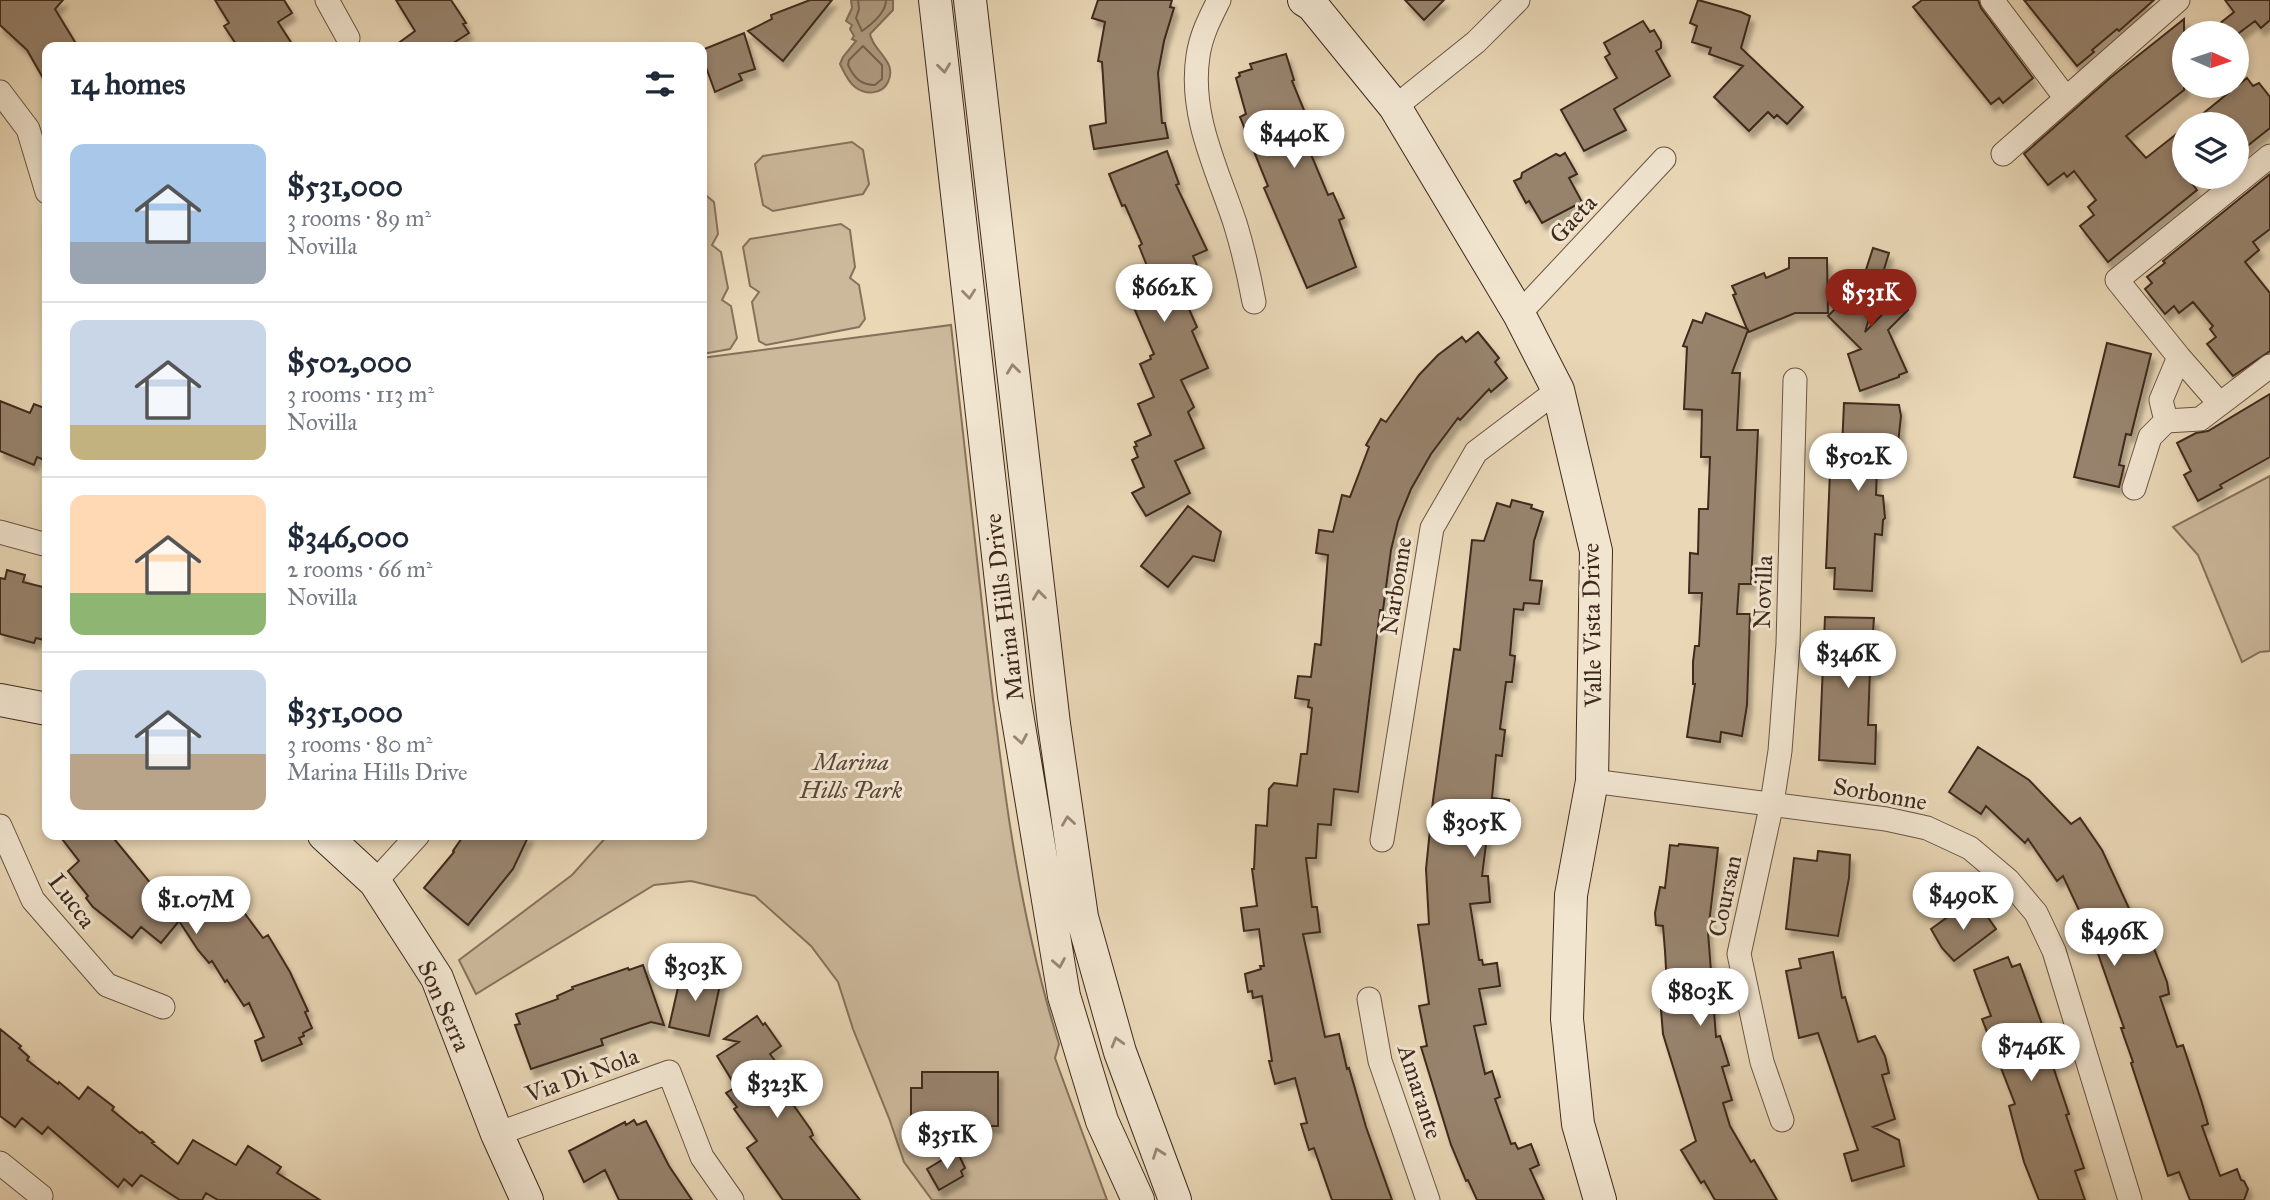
<!DOCTYPE html>
<meta charset="utf-8">
<style>
:root{--surface:#fff;--page:#f6f6f7;--text:#1f2937;--muted:#747a83;--line:#e0e1e3;--accent:#8f2418}
body{margin:0;font-family:"IM FELL Great Primer",serif;background:var(--page);color:var(--text);height:100vh;display:flex;flex-direction:column;font-size:26px;white-space:nowrap}
*{box-sizing:border-box;margin:0}
p{font-size:23px;color:var(--muted)}
.icon{flex:none;width:38px;height:38px;fill:none;stroke:currentColor;stroke-width:2;stroke-linecap:round;stroke-linejoin:round}
.map{position:relative;flex:1;overflow:hidden}
.details{position:absolute;left:42px;top:42px;width:665px;height:798px;display:flex;flex-direction:column;background:var(--surface);border-radius:14px;box-shadow:0 4px 10px #0003}
.details>*{flex:none}
.needle{width:46px;rotate:93deg}
.controls{position:absolute;left:2172px;top:21px;display:grid;gap:14px}
.controls a{display:grid;place-items:center;width:77px;height:77px;border-radius:50%;background:var(--surface);box-shadow:0 4px 10px #0003;font-size:35px}
.price{position:absolute;translate:-50% -60px;padding:0 16px;border-radius:24px;background:#fff;color:#222;font-size:23px;line-height:46px;filter:drop-shadow(0 2px 4px #0008)}
.price::after{content:'';position:absolute;left:50%;top:42px;width:21px;height:16px;margin-left:-10px;background:inherit;clip-path:polygon(0 0,100% 0,50% 100%)}
.price.current{background:var(--accent);color:#fff}
ul{padding:0;list-style:none}
li{display:flex;align-items:center;gap:21px;height:175px;padding:0 28px}
li+li{border-top:2px solid var(--line)}
li span{display:grid;place-items:center;flex:none;width:196px;height:140px;border-radius:14px;color:#555}
li>.icon{margin-inline-start:auto}
span .icon{width:84px;height:84px;fill:#fffc;stroke-width:1}
li b{font-size:30px}
h2{display:flex;justify-content:space-between;align-items:center;height:84px;padding:0 28px;font-size:30px}
.map>svg:first-child{display:block}
.green{fill:#ccb99c;stroke:#86715c;stroke-width:2}
.water{fill:#af9c82;stroke:#826e5a;stroke-width:2}
.lines{fill:none;stroke-linecap:round;stroke-linejoin:round}
.shore{stroke:#776250;stroke-width:2}
.building{fill:#97836d;stroke:#3f291d;stroke-width:2;filter:url(#shadow)}
.street-casing{stroke:#6a5443;stroke-width:25}
.secondary-casing{stroke:#3f291d;stroke-width:34}
.street{stroke:#f1e5d0;stroke-width:23}
.secondary{stroke:#f1e5d0;stroke-width:32}
.oneway{stroke:#988776}
.labels{text-anchor:middle;dominant-baseline:central;stroke-width:6;stroke-linejoin:round;paint-order:stroke}
.street-label{font-size:24px;fill:#3f291d;stroke:#f1e5d0}
.park-label{font-size:24px;font-style:italic;fill:#5b4636;stroke:#f1e5d0}
</style>
<div class="map">
<svg width="2270" height="1200" viewBox="0 0 2270 1200">
<defs>
<filter id="shadow"><feDropShadow dx="4" dy="7" stdDeviation="2" flood-color="#0004"/></filter>
</defs>
<rect width="100%" height="100%" fill="#e9d7b6"/>
<filter id="stains"><feTurbulence type="fractalNoise" baseFrequency=".00286" numOctaves="4"/><feColorMatrix values="0 0 0 0 .2 0 0 0 0 .09 0 0 0 0 .02 0 0 0 .5 -.17"/></filter>
<radialGradient id="worn" r=".72"><stop offset=".6" stop-color="#630" stop-opacity="0"/><stop offset="1" stop-color="#630" stop-opacity=".3"/></radialGradient>
<path class="green" d="M852,142l11,8 6,34 -6,10 -90,17 -10,-6 -8,-41 8,-8z
M702,192l12,10 4,32 -6,11 9,7 7,36 -6,12 9,6 6,32 -7,11 -28,5z
M841,224l9,6 5,37 -5,11 9,7 6,34 -6,8 -93,18 -7,-4 -7,-39 7,-10 -9,-6 -7,-39 7,-8z
M951,325c11,102 23,204 34,306 16,140 32,279 74,413l-4,14 52,142h-175l-28,-38 -15,-44 -36,-89 -15,-47 -27,-36 -56,-50 -64,-15 -37,4 -178,109 -17,-34 113,-85 36,-40h94v-477z
M2270,476v175l-10,1 -18,10 -44,-107 -25,-28z"/>
<path class="water" d="M851,0h42v10l-23,24c3,18 28,27 18,48 -6,13 -23,13 -33,5 -7,-5 -11,-15 -15,-23l3,-7 13,-16 -4,-2 2,-3 -4,-7 2,-4 -6,-4 6,-13z"/>
<g class="lines">
<path class="shore" d="M858,0l1,9 -3,9 6,13c10,-7 24,-18 24,-31
M863,46l19,19v14l-7,6c-14,0 -21,-7 -27,-20l1,-5z"/>
</g>
<path class="building" d="M0,0h63l-8,9 23,38h-31v38l-20,-35 -27,-25z
M215,0h69l8,13 -14,9 16,25h-56l-14,-21 5,-3z
M396,0h55l15,23 -3,1 6,9 -22,14h-54l22,-16z
M810,0h22l-49,61 -35,-30 24,-12 -1,-4z
M1098,0h74l-2,7 4,1 -10,33 -6,32 4,50h3l3,15 -74,11 -4,-23 16,-3 -4,-61 -4,-1 7,-39 -13,-4z
M1405,0h39l-20,20z
M1698,0l43,12 9,4 -9,32 62,59 -16,17 -10,-9 -3,3 -6,-6 -19,19 -35,-34 29,-31 -34,-12 2,-6 -19,-6 5,-16 -7,-3z
M1922,0h56l3,8 52,70 -30,25 -4,-5 -8,6 -78,-97z
M2024,0h130l-35,31 -2,-2 -25,21 2,2 -17,14z
M2225,0h45v20l-9,8 -6,-7 -16,12h-31l26,-21z
M2184,19v71l-58,46 20,22 38,-30v49h3l10,13 -89,72 -28,-36 14,-11 -6,-8 8,-7 -22,-29 -7,6 -3,-4 -16,12 -24,-31 86,-76z
M1643,21l7,11 4,-2 7,12v6l-5,3 14,25 -56,33 12,21 -42,21 -23,-41 56,-32 -12,-21 5,-3 -6,-11z
M744,33l11,36 -16,5 3,6 -27,12 -13,-36v-6z
M1286,54l8,26 -2,1 16,39 12,-4 8,21 -14,6 3,6 -7,3 18,43 5,-2 11,25 -5,2 17,47 -49,21 -43,-100 4,-2 -28,-69 6,-3 -10,-36 4,-2 -1,-3 13,-4 -2,-5z
M2247,78l6,8 6,-3 11,14v31l-34,27v-31h-46z
M1167,151l12,33 -3,1 31,65 -14,6 14,33 -23,9 13,29 -5,4 16,37 -27,12 13,27 -6,5 16,36 -29,13 15,32 -44,23 -14,-23 12,-6 -12,-27 6,-3 -4,-10 3,-1 -2,-4 16,-7 -13,-31 16,-7 -14,-33 11,-5 -1,-3 4,-2 -29,-67 26,-11 -12,-30 3,-2 -17,-39 -3,1 -13,-32z
M1565,153l12,21 -8,4 13,24 -40,21 -13,-22 -3,2 -12,-22 7,-3 1,-5 34,-19 4,2z
M2270,174v55l-17,13 6,8 -14,12 25,31v58l-37,25 -26,-32 9,-7 -6,-8 3,-3 -20,-24 -14,11 -5,-7 -9,8 -20,-25 7,-6 -5,-6 18,-14 -2,-2z
M1873,248l16,5 -24,79 32,-33 11,11 -20,20 19,42 -8,3v2l-39,14 -12,-37 13,-5 -33,-33 34,-34z
M1789,258h38l1,55h-33l-46,19 -1,-2 -16,43h8l-3,57h21l-7,154h-12l-2,30h13l-3,91 -5,31 -21,-4 -1,10 -33,-5 8,-53h-2v-22l2,-16h4l3,-53h-13l1,-40 8,1 1,-45h9l2,-52h-9l1,-47 -18,-1 3,-62 -4,-1 10,-26 9,3 4,-10 41,16 -14,-34 3,-1 -4,-8 32,-13 2,5 23,-10z
M1478,332l21,26 -4,4 12,16 -16,14 -2,-3 -29,31 -2,-2 -27,36 -20,35 -13,32 -7,29 -8,60h-3l-22,182 -24,-3 -3,36 -13,-1 -2,34h-10l6,49h5l3,25 -17,2 22,103 14,-3 8,35 2,-1 17,59 26,73h-60l-18,-52 -5,2 -8,-26 6,-1 -12,-45 -20,6 -6,-23h3l-10,-65 -9,2 -1,-7 -4,1 -3,-18 16,-5 -1,-3h4l-5,-37 -15,2 -3,-23 16,-2 -5,-37h2l2,-44 11,1 2,-37 5,-6 23,3 4,-32h6l5,-46 -4,-1 1,-7 -14,-2 3,-22 13,1 4,-33 6,1 7,-90 -12,-2 3,-23 14,2 9,-37 8,2 19,-50 -3,-2 15,-26 5,3 33,-47 19,-20 24,-18 4,5z
M2107,343l44,11 -20,81 -5,-1 -7,31 5,1 -5,21 -45,-10z
M2270,394v63l-50,28 2,3 -24,13 -14,-26 7,-4 -14,-28 19,-10 12,-2z
M0,401l30,12 4,-9 13,5v52l-10,-4 -3,8 -34,-14z
M1844,403l55,2 2,11 -3,28 -20,-1 -2,52 7,1 2,22 -2,2 -1,15 -7,-1 -3,57 -38,-2 1,-21h-9l5,-120h11z
M1512,500l20,5 -1,3 12,4 -9,29 -4,39 12,1 -3,23 -15,-1 -1,7 -9,-1 -4,46 5,1 -3,26h-6l-6,47 5,1 -3,26 -6,-1 -4,43 17,2 -3,23 -15,-2v8l-3,-1 -6,48h6l2,26 -20,2 9,56h3l1,5 14,-2 3,23 -21,3 7,35 -12,2 11,48 7,-3 8,26 -5,2 16,45 4,-1 3,6 13,-5 8,21 -9,4 14,31h-67l-9,-20 -2,1 -15,-36 -30,-98 6,-1 -8,-40 10,-2 -11,-79 11,-1 -3,-55 7,-69 21,-151 6,1 12,-110 12,1 13,-38 13,4z
M1188,506l33,26 -7,29 -21,-5 -25,31 -27,-21z
M7,570l18,5 -2,7 24,6v38l-3,14 -8,-2 -2,5 -34,-9v-56l5,1z
M1825,617l49,1 -1,14h6l1,18 -3,21 -7,-1 -2,55h8l-1,39 -56,-4z
M1978,747l51,33 42,44 9,-6 22,32 31,67 8,-2 26,67 2,12 -9,3 17,50 6,-2 19,58 6,21 -6,2 18,50 17,-7 4,11 3,1 4,8 -4,11h-54l-11,-28 -11,4 -37,-113 2,-1 -12,-34h3l-21,-60 -16,-46 -2,1 -22,-47 -6,5 -29,-42 -3,4 -39,-37 -5,8 -32,-22z
M59,835h52l45,55 6,-8 43,30 26,-17 32,43 5,-3 22,37 18,39 -3,1 7,16 -9,5 1,3 -5,2 3,6 -40,17 -7,-20 9,-4 -15,-34 -5,3 -17,-26 -2,2 -13,-21 -3,2 -11,-13 -19,-29 -18,22 -20,-16 -9,11 -39,-31 -7,-9 2,-2 -20,-25 11,-10z
M464,835h65l-16,34 -45,56 -44,-37 30,-36 -1,-1z
M1679,844l39,4 -10,84 8,105 4,-1 9,29 -7,2 10,33 -9,3 7,23 21,36 3,-2 23,40h-62l-11,-19 -3,2 -20,-33 15,-9 -33,-107 -4,-48h8l-2,-35 -2,-25 -7,-1 -1,-12 5,-26 5,1 5,-43 8,1z
M1818,851l32,4 -1,23 -11,58 -52,-7 8,-71 23,3z
M1980,906l16,23 -42,32 -12,-13 -11,-19 25,-18 6,8z
M1833,952l9,46 3,-1 13,45 17,-6 10,20 4,17 -7,2 13,44 -22,8 26,13 5,26 -52,15 -8,-27 14,-4 -40,-117 -19,5 -13,-67 15,-3 -2,-9z
M2008,957l4,10 8,-3 23,63 -3,1 29,86 -3,1 18,53 -9,3 10,29h-46l-15,-38 -15,-56 6,-2 -33,-85 9,-3 -17,-46z
M643,965l21,60 -13,-3 -18,6 -32,11 2,6 -72,24 -16,-44 5,-1 -4,-10 42,-15 -1,-3 16,-7 -1,-2 56,-19 1,2z
M687,969l21,4 -1,3 14,4 -12,56 -40,-9 11,-48 5,1z
M757,1016l6,9 2,-2 16,23 -11,8 24,33 -9,6 26,37 2,5 -3,2 50,63h-77l-36,-52 10,-7 -23,-32 3,-2 -11,-14 10,-6 -19,-31 22,-14 -15,-3z
M0,1029l21,17 -2,2 10,9 -2,3 31,24 1,-2 20,17 9,-12 26,20 -2,3 28,23 2,-1 12,10 -2,1 26,21 15,-24 43,25 12,-19 33,21 -4,6 43,27h-102l-12,-7 -4,7h-22l-39,-25 -9,11 -8,-7 -6,8 -70,-60 -6,7 -20,-16 -7,9 -15,-11z
M922,1072h76v54h-87v-38h11z
M634,1120l3,5 9,-4 23,45 23,34h-73l-14,-30 -21,12 -15,-31 56,-29 1,3z
M957,1151l8,17 -4,3 2,5 -24,14 -12,-21z"/>
<g class="lines">
<g class="street-casing">
<path id="street" d="M327,0l21,38
M1219,0c-9,18 -18,35 -21,56 -9,59 19,113 37,167 8,26 14,52 19,79
M1992,0l73,97
M0,92l28,37 19,63
M1395,107l81,-65 42,-42
M2003,154l175,-154
M2270,156l-153,124 62,77 -18,43 5,21 34,-2 70,-53
M1519,314l145,-155
M2179,357l41,47
M2134,488l16,-51 16,-16
M0,532l47,13
M1592,781l294,38 41,9 43,20 38,32 28,33 18,38 76,249
M0,826l33,74 74,85 56,22
M1382,840l50,-312 44,-76 82,-62
M375,882l43,-47
M1369,999l11,62 48,139
M1782,1120l-20,-58 -23,-108 33,-151 8,-52 8,-107 7,-264
M497,1134l172,-62 33,85 30,43
M0,1163l41,33"/>
</g>
<g class="secondary-casing">
<path id="secondary" d="M935,0l79,696 50,300 38,125 36,79
M970,0l84,724 28,193 38,135 55,148
M1304,0l8,5 83,102 124,207 39,76 38,161 -4,230 -21,114 -4,124 11,105 22,76
M0,700l47,9
M324,835l51,47 62,96 60,156 30,66"/>
</g>
<use href="#street" class="street"/>
<use href="#secondary" class="secondary"/>
</g>
<defs><path id="oneway-chevron" d="M-2-3.5L2.5 0L-2 3.5" fill="none" stroke-width="1.6" stroke-linecap="round" stroke-linejoin="round" transform="scale(1.75)"/></defs>
<g class="oneway">
<use href="#oneway-chevron" transform="translate(944 68) rotate(83)"/>
<use href="#oneway-chevron" transform="translate(969 294) rotate(84)"/>
<use href="#oneway-chevron" transform="translate(1013 369) rotate(-97)"/>
<use href="#oneway-chevron" transform="translate(1039 595) rotate(-97)"/>
<use href="#oneway-chevron" transform="translate(1021 739) rotate(80)"/>
<use href="#oneway-chevron" transform="translate(1068 821) rotate(-98)"/>
<use href="#oneway-chevron" transform="translate(1059 963) rotate(80)"/>
<use href="#oneway-chevron" transform="translate(1117 1042) rotate(-106)"/>
<use href="#oneway-chevron" transform="translate(1158 1153) rotate(-110)"/>
</g>
<g class="labels">
<g class="street-label">
<text transform="translate(1573 219) rotate(-47)">Gaeta</text>
<text transform="translate(1396 586) rotate(-81)">Narbonne</text>
<text transform="translate(1763 592) rotate(-88)">Novilla</text>
<text transform="translate(1004 607) rotate(-97)">Marina Hills Drive</text>
<text transform="translate(1592 625) rotate(-91)">Valle Vista Drive</text>
<text transform="translate(1880 794) rotate(10)">Sorbonne</text>
<text transform="translate(1725 896) rotate(-78)">Coursan</text>
<text transform="translate(72 901) rotate(53)">Lucca</text>
<text transform="translate(444 1006) rotate(66)">Son Serra</text>
<text transform="translate(582 1075) rotate(-20)">Via Di Nola</text>
<text transform="translate(1420 1092) rotate(72)">Amarante</text>
</g>
<g class="park-label">
<text x="851" y="762">Marina<tspan x="851" dy="28">Hills Park</tspan></text>
</g>
</g>
<rect width="100%" height="100%" filter="url(#stains)"/>
<rect width="100%" height="100%" fill="url(#worn)"/>
</svg>
<div class="controls">
<a><svg class="needle" viewBox="-14 -14 28 28"><path d="M0-13l5 13h-10z" fill="#e53935"/><path d="M0 13l5-13h-10z" fill="#747a83"/></svg></a>
<a><svg class="icon" aria-label="layers" viewBox="0 0 24 24"><path d="M12 4l9 5-9 5-9-5zM3 14l9 5 9-5"/></svg></a>
</div>
<b class="price" style="left:1294px;top:170px">$440K</b>
<b class="price" style="left:1164px;top:324px">$662K</b>
<b class="price current" style="left:1871px;top:329px">$531K</b>
<b class="price" style="left:1858px;top:493px">$502K</b>
<b class="price" style="left:1848px;top:690px">$346K</b>
<b class="price" style="left:1474px;top:859px">$305K</b>
<b class="price" style="left:1963px;top:932px">$490K</b>
<b class="price" style="left:196px;top:936px">$1.07M</b>
<b class="price" style="left:2114px;top:968px">$496K</b>
<b class="price" style="left:695px;top:1003px">$303K</b>
<b class="price" style="left:1700px;top:1028px">$803K</b>
<b class="price" style="left:2031px;top:1083px">$746K</b>
<b class="price" style="left:777px;top:1120px">$323K</b>
<b class="price" style="left:947px;top:1171px">$351K</b>
<section class="details">
<h2>14 homes<svg class="icon" aria-label="filters" viewBox="0 0 24 24"><path d="M4 7h16M4 17h16"/><circle cx="9" cy="7" r="2"/><circle cx="15" cy="17" r="2"/></svg></h2>
<ul>
<li><span style="background:linear-gradient(#a9c7e8 70%,#9aa5b1 0)"><svg class="icon" aria-label="home" viewBox="0 0 24 24"><path d="M3 11l9-7 9 7M6 9v11h12V9"/></svg></span><div><b>$531,000</b><p>3 rooms · 89 m²</p><p>Novilla</p></div></li>
<li><span style="background:linear-gradient(#c9d6e8 75%,#c2b280 0)"><svg class="icon" aria-label="home" viewBox="0 0 24 24"><path d="M3 11l9-7 9 7M6 9v11h12V9"/></svg></span><div><b>$502,000</b><p>3 rooms · 113 m²</p><p>Novilla</p></div></li>
<li><span style="background:linear-gradient(#ffd9b3 70%,#8fb573 0)"><svg class="icon" aria-label="home" viewBox="0 0 24 24"><path d="M3 11l9-7 9 7M6 9v11h12V9"/></svg></span><div><b>$346,000</b><p>2 rooms · 66 m²</p><p>Novilla</p></div></li>
<li><span style="background:linear-gradient(#c9d6e8 60%,#b9a48a 0)"><svg class="icon" aria-label="home" viewBox="0 0 24 24"><path d="M3 11l9-7 9 7M6 9v11h12V9"/></svg></span><div><b>$351,000</b><p>3 rooms · 80 m²</p><p>Marina Hills Drive</p></div></li>
</ul>
</section>
</div>
